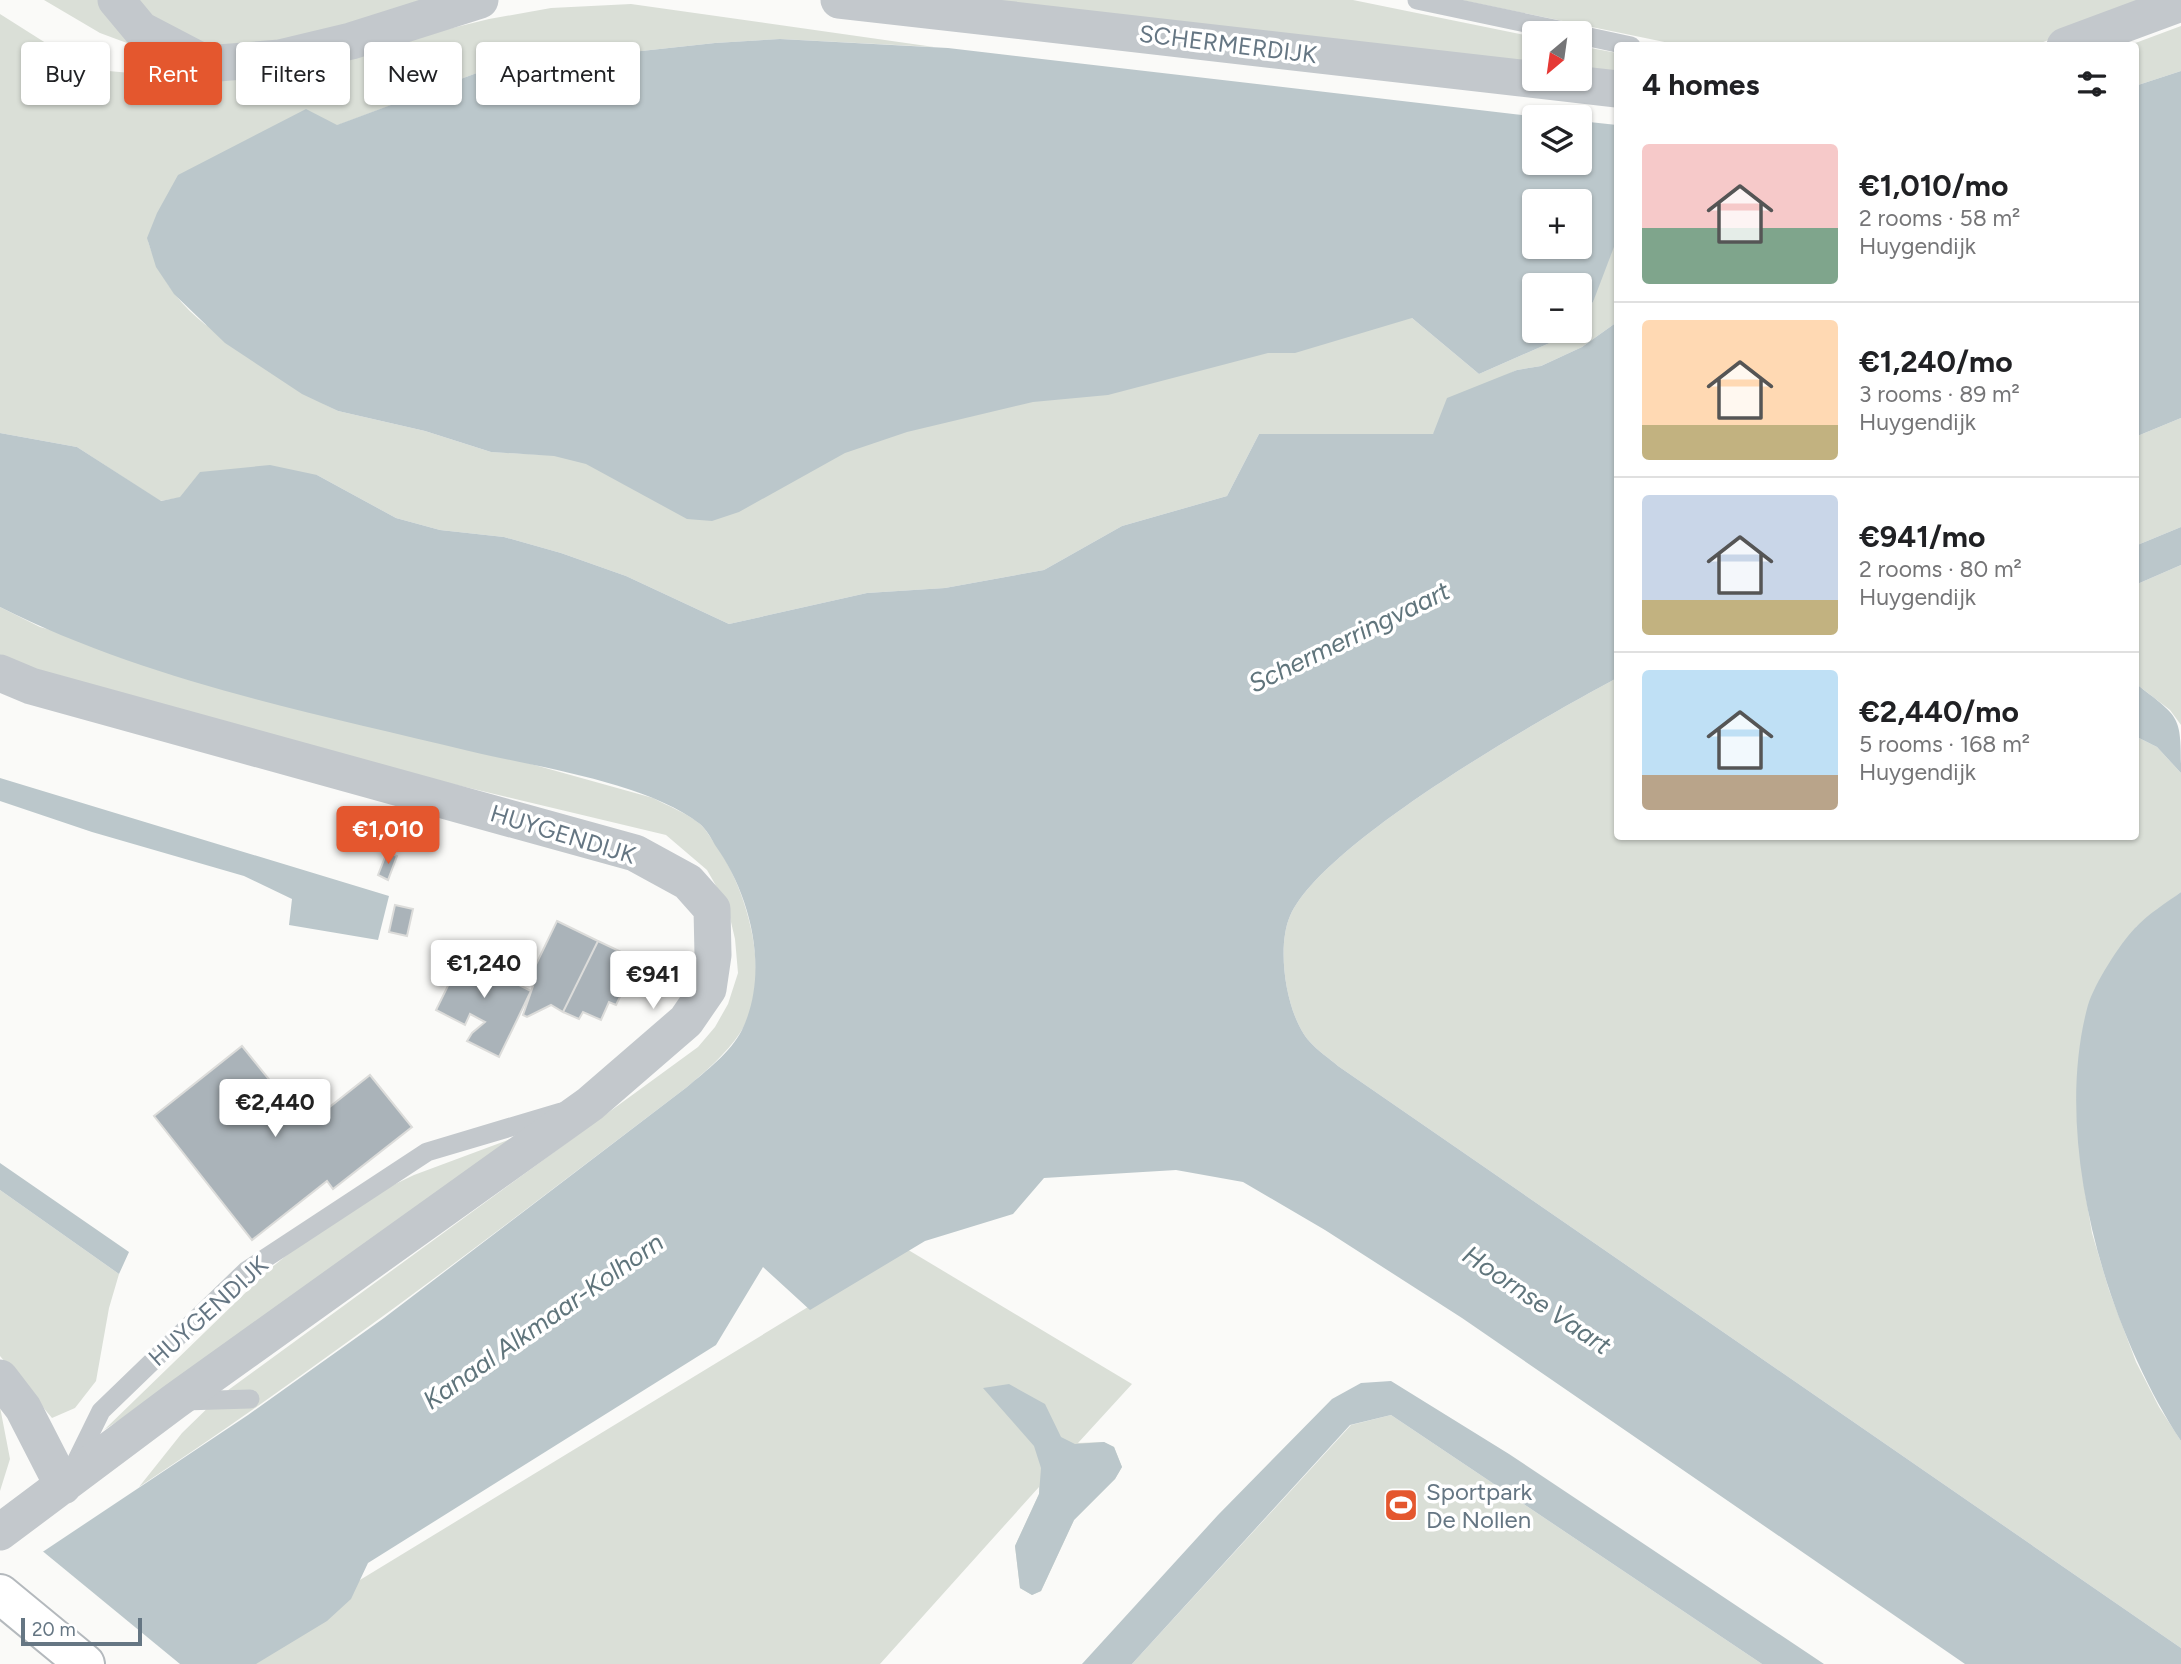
<!DOCTYPE html>
<meta charset="utf-8">
<style>
:root{--surface:#fff;--page:#f2f2f2;--text:#202124;--muted:#757577;--line:#e0e0e0;--accent:#e4572e}
body{margin:0;font-family:Figtree,sans-serif;background:var(--page);color:var(--text);height:100vh;display:flex;flex-direction:column;font-size:26px;white-space:nowrap}
*{box-sizing:border-box;margin:0}
p{font-size:23px;color:var(--muted)}
.icon{flex:none;width:38px;height:38px;fill:none;stroke:currentColor;stroke-width:2;stroke-linecap:round;stroke-linejoin:round}
.map{position:relative;flex:1;overflow:hidden}
.details{position:absolute;left:1614px;top:42px;width:525px;height:798px;display:flex;flex-direction:column;background:var(--surface);border-radius:7px;box-shadow:0 2px 5px #0004}
.details>*{flex:none}
.top-card{position:absolute;left:21px;top:42px;width:665px;height:63px;display:flex;gap:14px}
.needle{width:46px;rotate:209deg}
.tools{position:absolute;left:1522px;top:21px;display:grid;gap:14px}
.tools a{display:grid;place-items:center;width:70px;height:70px;border-radius:7px;background:var(--surface);box-shadow:0 2px 5px #0004;font-size:35px}
.scale{position:absolute;left:21px;bottom:18px;width:121px;box-sizing:border-box;padding-left:7px;border:4px solid #657683;border-top:0;font-size:19px;line-height:24px;white-space:nowrap;color:#657683;-webkit-text-stroke:5px #fff;paint-order:stroke}
.price{position:absolute;translate:-50% -60px;padding:0 16px;border-radius:7px;background:#fff;color:#222;font-size:23px;line-height:46px;filter:drop-shadow(0 2px 4px #0008)}
.price::after{content:'';position:absolute;left:50%;top:42px;width:21px;height:16px;margin-left:-10px;background:inherit;clip-path:polygon(0 0,100% 0,50% 100%)}
.price.on{background:var(--accent);color:#fff}
ul{padding:0;list-style:none}
li{display:flex;align-items:center;gap:21px;height:175px;padding:0 28px}
li+li{border-top:2px solid var(--line)}
li span{display:grid;place-items:center;flex:none;width:196px;height:140px;border-radius:7px;color:#555}
li>.icon{margin-inline-start:auto}
span .icon{width:84px;height:84px;fill:#fffc;stroke-width:1}
li b{font-size:30px}
h2{display:flex;justify-content:space-between;align-items:center;height:84px;padding:0 28px;font-size:30px}
.tag{padding:0 24px;border-radius:7px;background:var(--surface);box-shadow:0 2px 5px #0004;font-size:24px;line-height:63px}
.tag.on{background:var(--accent);color:#fff}
.map>svg:first-child{display:block}
.green{fill:#dadfd7;fill-rule:evenodd}
.water{fill:#bbc7cb;fill-rule:evenodd}
.pier{fill:#fafaf8}
.building{fill:#aab3b9;stroke:#dcdcda;stroke-width:2}
.lines{fill:none;stroke-linecap:round;stroke-linejoin:round}
.trunk-casing{stroke:#b4b9bd;stroke-width:42}
.service{stroke:#c3c8cc;stroke-width:19}
.minor{stroke:#c3c8cc;stroke-width:37}
.trunk{stroke:#fff;stroke-width:38}
.labels{text-anchor:middle;dominant-baseline:central;stroke-width:7;stroke-linejoin:round;paint-order:stroke}
.street-label{font-size:24px;fill:#657683;stroke:#fff}
.poi-label{font-size:24px;fill:#657683;stroke:#fff;text-anchor:start}
.water-label{font-size:26px;font-style:italic;fill:#60757c;stroke:#fff}
</style>
<div class="map">
<svg width="2181" height="1664" viewBox="0 0 2181 1664">
<rect width="100%" height="100%" fill="#fafaf8"/>
<path class="green" d="M44,0h396l-197,50 -108,-4 -35,-13z
M880,0h473l182,37v33z
M1461,0h691l-119,46 -354,-1z
M631,4l303,43 -154,-8 -65,4 -222,24 -155,58 1074,193 67,56 82,-36 6,-7h13v-14l13,-15 24,-95v115l-35,25 -41,19 -24,4 -28,13 -56,51h-174l-32,62 -105,30 -78,44 -99,18 -78,5 -138,31 -103,-48 -65,-23 -57,-16 -64,-7 -44,-12 -79,-43 -157,26 -83,-54 -77,-14v-419l60,38 38,18 97,9 66,-4 228,-56 62,-11zM148,241l59,85c-29,-23 -48,-49 -59,-85zM324,404l224,51 -57,-3 -66,-21 -87,-20z
M2181,26v45l-46,15v-40l-5,-1z
M1580,46l37,7v26l-37,-4z
M2181,418v109l-46,19v-109z
M2181,565v160l-11,-15 -35,-27v-98z
M0,607l40,20 613,171c15,8 34,15 47,26 6,5 11,15 16,21 32,46 58,137 24,188 -14,21 -34,38 -53,54 -180,137 -359,275 -548,400l43,-54 38,-37 478,-349 17,-20 13,-23 10,-31 -3,-34 -8,-34 -20,-35 -41,-35 -276,-66 -390,-110z
M1617,678v158h518v-100l22,11 24,26v119l-45,35 -56,125 -2,65 5,63 9,53 17,57 27,72 23,45 22,34v207l-843,-582c-9,-8 -20,-15 -28,-24 -24,-26 -34,-94 -20,-126 33,-74 252,-198 327,-238z
M519,1136l-308,226 -107,68 167,-162 55,-45 36,-23 52,-25z
M0,1190l119,84 -10,34 -13,73 -21,27 -23,10 -52,-62z
M905,1248l227,136 -54,59 26,-1 10,5 8,20 -7,12 -41,41 -33,71 -9,4 -12,-7 -5,-42 24,-52v-7l-159,177h-658z
M0,1407l10,52 -10,32z
M1391,1415l371,249h-630l219,-239z"/>
<path class="water" d="M780,39l168,9 591,69h-4v46h45v-42l37,4v114l-24,63 -13,15v-32h-45v46h32l-6,7 -82,36 -67,-56 -117,35h-27l-160,42 -75,7 -126,30 -62,21 -106,59 -27,9 -25,-2 -101,-55 -32,-8 -63,-4 -66,-21 -87,-20 -36,-17 -77,-51 -51,-49 -18,-27 -9,-29 10,-25 21,-38 128,-66 31,16 156,-58 222,-24zM1535,201h45v46h-45z
M2181,71v347l-46,19v-351z
M1617,322v356c-75,40 -294,164 -327,238 -14,32 -4,100 20,126 8,9 19,16 28,24l843,582v16h-216l-503,-346 -137,-88 -82,-48 -67,-12 -132,8 -31,36 -88,27 -115,69 -47,-43 -47,78 -348,218 -17,36 -24,22 -71,43h-256l38,-109 210,-140 136,-97 303,-231c19,-16 44,-35 55,-57 28,-58 9,-135 -27,-185 -4,-7 -9,-16 -15,-21 -54,-42 -164,-57 -231,-73 -159,-39 -322,-70 -469,-144v-174l77,14 84,54 19,-4 20,-25 70,-7 47,10 79,43 44,12 64,7 57,16 65,23 103,48 138,-31 78,-5 99,-18 78,-44 105,-30 32,-62h174l14,-36 70,-28 24,-4 41,-19z
M2181,527v38l-46,20v-39z
M2135,683c46,36 46,31 46,90l-24,-26 -22,-11z
M0,778l389,118 -11,44 -89,-15 3,-26 -48,-23 -152,-44 -92,-31z
M2181,892v549c-75,-114 -130,-301 -93,-436 7,-22 31,-60 47,-77 13,-14 31,-25 46,-36z
M0,1163l129,89 -10,22 -119,-84z
M1391,1381l118,73 315,210h-62l-371,-249 -41,10 -218,239h-50l136,-149 114,-116 29,-16z
M1009,1384l36,20 16,33 14,7 29,-2 10,5 8,20 -7,12 -41,41 -33,71 -9,4 -12,-7 -5,-42 24,-52 2,-26 -7,-22 -51,-58z"/>
<path class="pier" d="M40,1549l140,115h-180v-85z"/>
<path class="building" d="M387,852l10,4 -9,24 -10,-5z
M395,905l18,4 -6,27 -18,-4z
M557,921l41,20 -35,71 -12,-7 -24,12 -4,-2 10,-29 -6,-3z
M598,941l40,19 -22,45 -7,-3 -8,18 -18,-8 -4,7 -16,-7z
M468,945l35,17 -6,12 34,17 -32,66 -32,-16 5,-8 13,-11 -15,-8 -5,11 -29,-15z
M242,1046l51,63 16,-13 13,17 48,-38 42,52 -79,62 -6,-8 -75,59 -98,-124z"/>
<g class="lines">
<g class="trunk-casing">
<path id="trunk" d="M0,1594l85,70"/>
</g>
<path class="service" d="M1417,0l156,33
M1580,35l51,11
M184,1401l66,-2
M72,1470l29,-59 145,-140 181,-119 134,-40"/>
<path class="minor" d="M116,0l25,30 65,34 74,-6 71,-17 129,-41
M839,0l778,89
M2065,46l116,-43
M0,673l31,13 604,167 53,29 24,27 1,46 -5,34 -22,32 -96,83 -415,297 -175,131
M0,1378l23,30 40,78"/>
<use href="#trunk" class="trunk"/>
</g>
<defs>
<g id="stadium-square" transform="scale(1.75)"><rect x="-9" y="-9" width="18" height="18" rx="4" fill="#e4572e" stroke="#fff"/><path d="M0-5a6.5 5 0 1 0 0 10a6.5 5 0 1 0 0-10ZM-3.5-1.8h7v3.6h-7Z" fill="#fff"/></g>
</defs>
<g fill-rule="evenodd">
<use href="#stadium-square" x="1401" y="1505"/>
</g>
<g class="labels">
<g class="street-label">
<text transform="translate(1228 44) rotate(7)">SCHERMERDIJK</text>
<text transform="translate(563 834) rotate(17)">HUYGENDIJK</text>
<text transform="translate(208 1311) rotate(-42)">HUYGENDIJK</text>
</g>
<g class="poi-label">
<text x="1426" y="1491">Sportpark<tspan x="1426" dy="28">De Nollen</tspan></text>
</g>
<g class="water-label">
<text transform="translate(1349 637) rotate(-26)">Schermerringvaart</text>
<text transform="translate(1537 1300) rotate(34)">Hoornse Vaart</text>
<text transform="translate(543 1321) rotate(-35)">Kanaal Alkmaar-Kolhorn</text>
</g>
</g>
</svg>
<div class="tools">
<a><svg class="needle" viewBox="-14 -14 28 28"><path d="M0-13l5 13h-10z" fill="#e53935"/><path d="M0 13l5-13h-10z" fill="#757577"/></svg></a>
<a><svg class="icon" aria-label="layers" viewBox="0 0 24 24"><path d="M12 4l9 5-9 5-9-5zM3 14l9 5 9-5"/></svg></a>
<a>+</a>
<a>−</a>
</div>
<div class="scale">20 m</div>
<b class="price on" style="left:388px;top:866px">€1,010</b>
<b class="price" style="left:484px;top:1000px">€1,240</b>
<b class="price" style="left:653px;top:1011px">€941</b>
<b class="price" style="left:275px;top:1139px">€2,440</b>
<div class="top-card">
<a class="tag">Buy</a>
<a class="tag on">Rent</a>
<a class="tag">Filters</a>
<a class="tag">New</a>
<a class="tag">Apartment</a>
</div>
<section class="details">
<h2>4 homes<svg class="icon" aria-label="filters" viewBox="0 0 24 24"><path d="M4 7h16M4 17h16"/><circle cx="9" cy="7" r="2"/><circle cx="15" cy="17" r="2"/></svg></h2>
<ul>
<li><span style="background:linear-gradient(#f6c9c9 60%,#7fa58c 0)"><svg class="icon" aria-label="home" viewBox="0 0 24 24"><path d="M3 11l9-7 9 7M6 9v11h12V9"/></svg></span><div><b>€1,010/mo</b><p>2 rooms · 58 m²</p><p>Huygendijk</p></div></li>
<li><span style="background:linear-gradient(#ffd9b3 75%,#c2b280 0)"><svg class="icon" aria-label="home" viewBox="0 0 24 24"><path d="M3 11l9-7 9 7M6 9v11h12V9"/></svg></span><div><b>€1,240/mo</b><p>3 rooms · 89 m²</p><p>Huygendijk</p></div></li>
<li><span style="background:linear-gradient(#c9d6e8 75%,#c2b280 0)"><svg class="icon" aria-label="home" viewBox="0 0 24 24"><path d="M3 11l9-7 9 7M6 9v11h12V9"/></svg></span><div><b>€941/mo</b><p>2 rooms · 80 m²</p><p>Huygendijk</p></div></li>
<li><span style="background:linear-gradient(#bfe0f5 75%,#b9a48a 0)"><svg class="icon" aria-label="home" viewBox="0 0 24 24"><path d="M3 11l9-7 9 7M6 9v11h12V9"/></svg></span><div><b>€2,440/mo</b><p>5 rooms · 168 m²</p><p>Huygendijk</p></div></li>
</ul>
</section>
</div>
